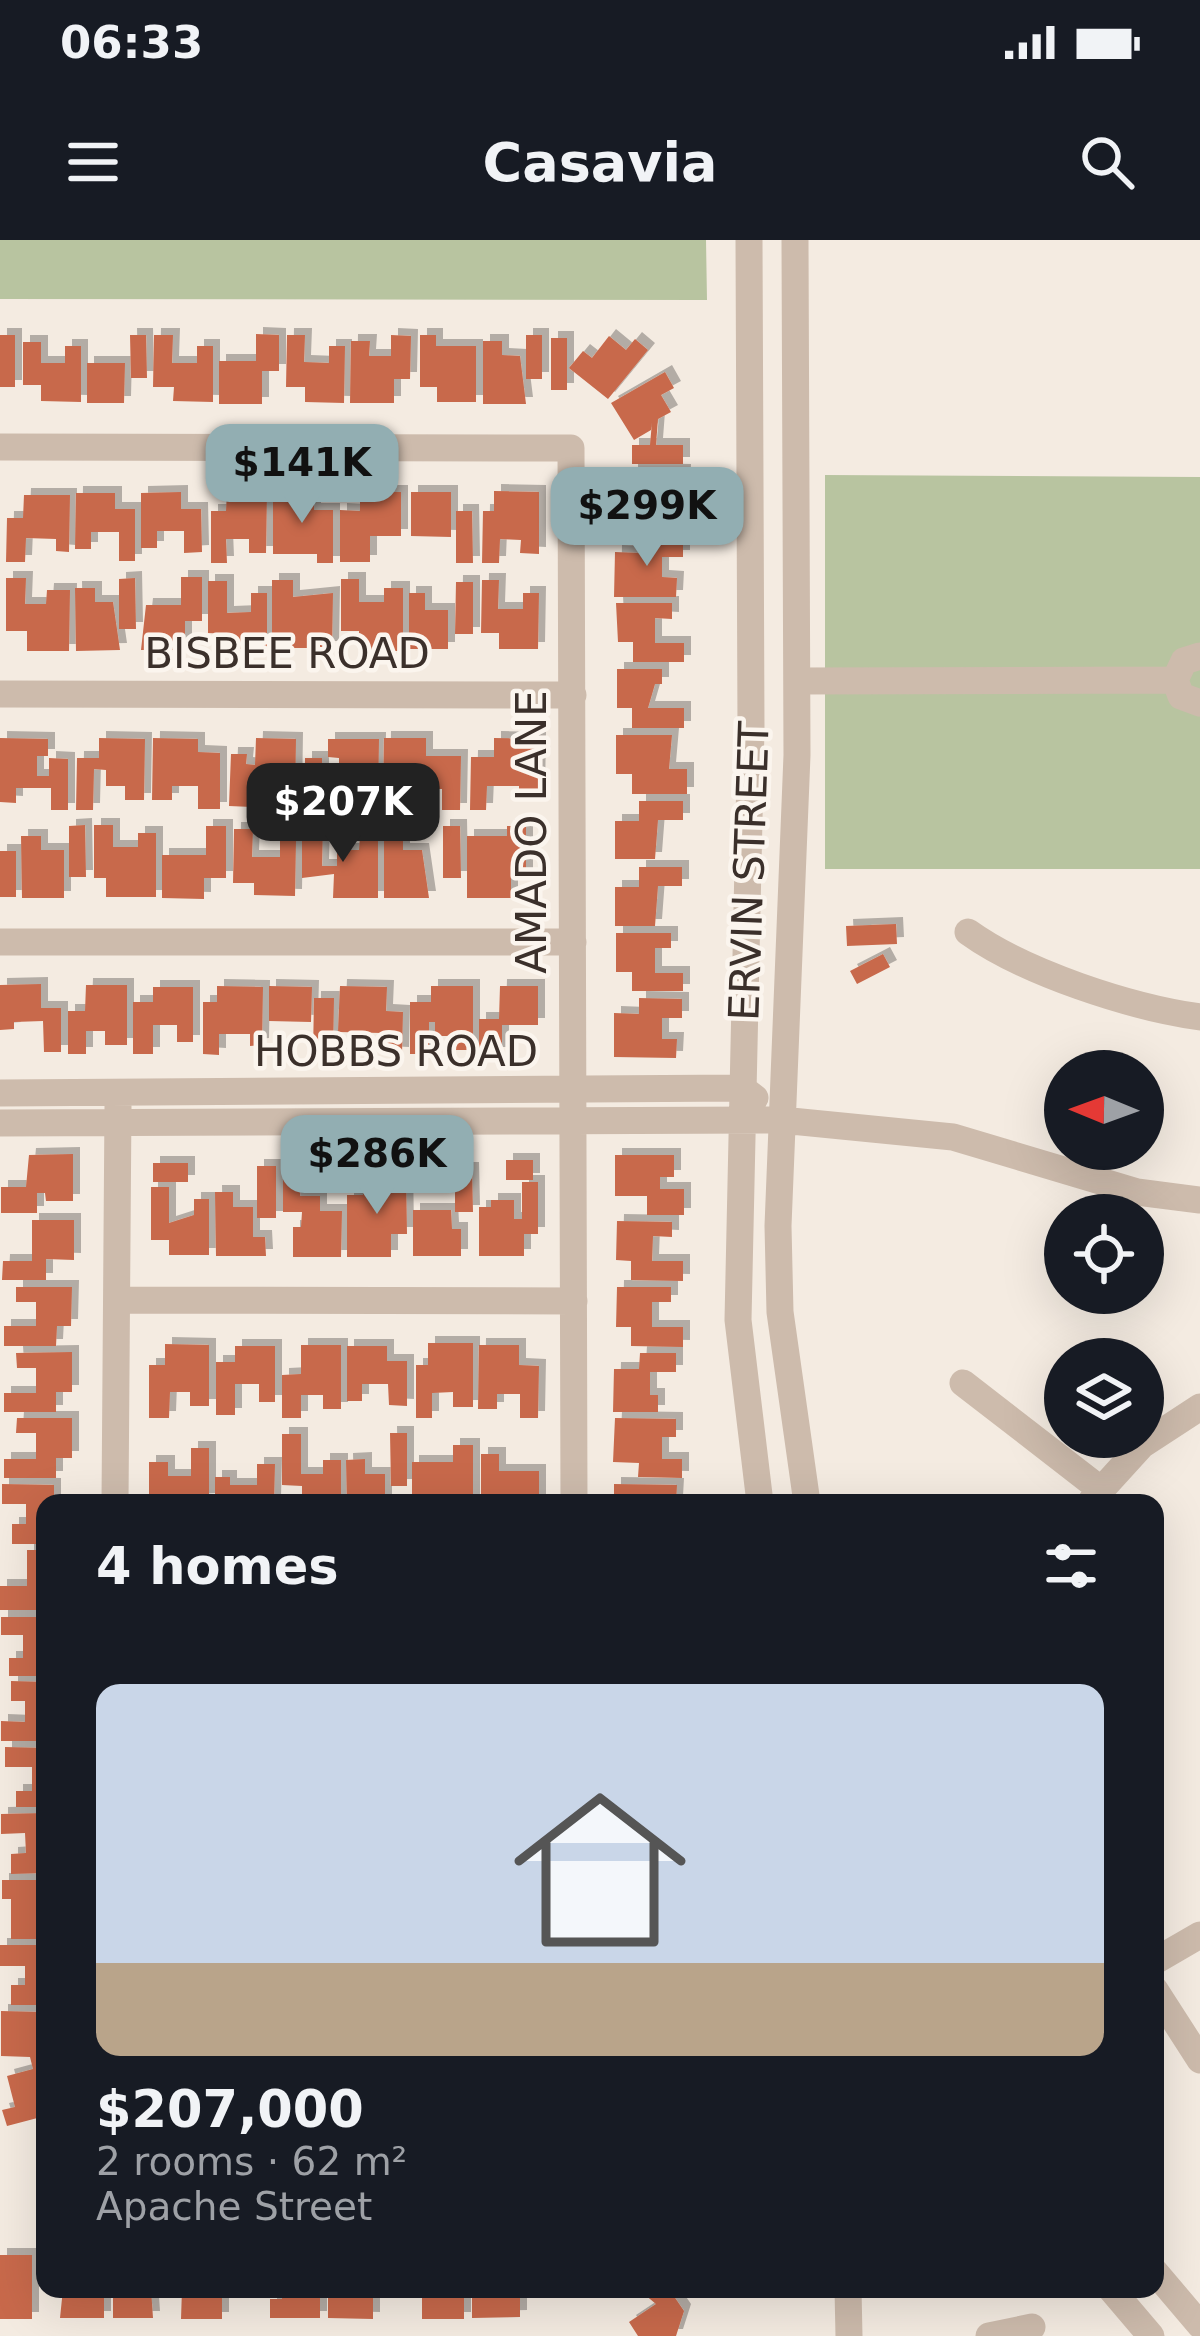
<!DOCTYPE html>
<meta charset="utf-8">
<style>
:root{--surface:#171b24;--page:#20242c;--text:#f1f3f6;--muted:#9ea1a6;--line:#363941;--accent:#92aeb2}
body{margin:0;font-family:"DejaVu Sans",sans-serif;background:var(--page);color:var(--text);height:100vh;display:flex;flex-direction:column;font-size:45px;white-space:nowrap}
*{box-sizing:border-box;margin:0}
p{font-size:39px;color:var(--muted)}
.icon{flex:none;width:66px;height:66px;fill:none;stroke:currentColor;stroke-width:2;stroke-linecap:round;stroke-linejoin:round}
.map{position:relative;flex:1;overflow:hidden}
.sheet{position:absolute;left:36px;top:1254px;width:1128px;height:804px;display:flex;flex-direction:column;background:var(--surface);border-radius:24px;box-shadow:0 12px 48px #0002}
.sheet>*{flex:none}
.needle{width:78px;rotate:271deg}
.buttons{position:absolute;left:1044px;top:810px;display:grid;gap:24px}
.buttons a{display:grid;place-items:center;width:120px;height:120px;border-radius:50%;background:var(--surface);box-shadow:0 12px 48px #0002;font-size:60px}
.price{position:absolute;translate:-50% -102px;padding:0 27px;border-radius:24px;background:var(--accent);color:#111;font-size:39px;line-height:78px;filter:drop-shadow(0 3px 6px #0008)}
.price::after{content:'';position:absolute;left:50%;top:72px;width:36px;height:27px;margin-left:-18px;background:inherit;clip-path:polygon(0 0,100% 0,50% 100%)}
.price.selected{background:#222;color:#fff}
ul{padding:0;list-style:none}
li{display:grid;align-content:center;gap:24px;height:636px;padding:0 60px}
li+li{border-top:3px solid var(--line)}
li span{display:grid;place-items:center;height:372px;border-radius:24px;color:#555}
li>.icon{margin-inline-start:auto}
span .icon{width:216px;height:216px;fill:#fffc;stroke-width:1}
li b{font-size:51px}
h2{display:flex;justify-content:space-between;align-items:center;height:144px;padding:0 60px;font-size:51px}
.status{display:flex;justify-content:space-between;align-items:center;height:84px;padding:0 60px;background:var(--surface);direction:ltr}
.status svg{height:33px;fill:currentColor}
header{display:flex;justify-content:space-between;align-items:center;height:156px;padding:0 60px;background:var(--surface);font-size:54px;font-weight:700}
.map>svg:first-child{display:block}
.green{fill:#b8c4a0}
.building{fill:#c8694b;filter:url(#shadow)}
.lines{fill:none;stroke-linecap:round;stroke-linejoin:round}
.minor{stroke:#cdbbac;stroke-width:27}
.labels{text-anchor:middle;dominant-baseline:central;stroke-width:9;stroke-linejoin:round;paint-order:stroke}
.street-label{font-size:42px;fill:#3b302b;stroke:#fbf5ee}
</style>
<div class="status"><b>06:33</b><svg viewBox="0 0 49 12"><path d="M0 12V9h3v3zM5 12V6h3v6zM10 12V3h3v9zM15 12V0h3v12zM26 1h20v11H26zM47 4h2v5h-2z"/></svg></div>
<header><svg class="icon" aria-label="menu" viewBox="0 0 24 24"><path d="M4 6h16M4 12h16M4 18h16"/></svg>Casavia<svg class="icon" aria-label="search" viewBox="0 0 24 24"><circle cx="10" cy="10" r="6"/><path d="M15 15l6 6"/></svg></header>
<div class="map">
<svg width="1200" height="2096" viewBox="0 0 1200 2096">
<defs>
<filter id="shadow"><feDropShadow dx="7" dy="-7" stdDeviation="0" flood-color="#0004"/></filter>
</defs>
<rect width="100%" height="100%" fill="#f4ebe1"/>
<path class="green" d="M0,0h706l1,60 -707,-1z
M825,235l375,2v392h-375z"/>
<path class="building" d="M256,94l23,1v36h-17v33h-43v-43h37z
M0,95h15v52h-15z
M130,95h16l1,43h-16z
M154,95h19l-1,28h25v-17h16v56l-40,-1 1,-14h-21z
M287,95h18l-1,27 25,1v-17h16l-1,57 -39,-1v-15h-19z
M391,95l20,1 -1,43h-16v24h-44l1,-62h19l-1,15h22z
M420,95h16v11h40v56h-39v-15h-17z
M526,95h16v44h-16z
M609,96l17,14 9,-11 13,11 -40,49 -39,-31 14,-17 9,7z
M551,98h16v52h-16z
M483,101h19v14l18,1 6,48h-43z
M23,102h18v21h24v-17h16v56l-40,-1v-16h-18z
M87,123h38l-1,40h-37z
M665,132l9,16 -13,7 10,17 -13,7 -2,26h27v19h-51v-19h18l2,-23 -1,8 -17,10 -23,-37z
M631,230l53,1 -1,20h-27l-1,24h16v16l-55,-1 1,-39 14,-1z
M227,251l40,1 -1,61h-17v-14h-23l1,24h-16v-52h15z
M273,251h41v19h19v53h-16v-9h-44z
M494,251l45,1v62l-19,-1 1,-13 -21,-1 -1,24h-17l1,-52h11z
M181,252v17h20l1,43 -18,1v-22h-27v17h-16v-55z
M360,252h41v44h-31v26h-30v-52l20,1z
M411,252h40v45l-40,-1z
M76,253h39v16h20v52h-16v-29h-28v17h-16z
M24,255h46l-1,57 -13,-1v-12l-30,-1 -1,24h-19l1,-44h16z
M456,271h16l1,52h-17z
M639,297h44v20h-21v20l15,1 -1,19h-62l1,-45 24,1z
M181,337h21v44h-17v29h-44l5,-45h35z
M6,338h20l-1,26h21l1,-14h23l-1,61h-42v-20h-21z
M135,338l1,51h-17v-50z
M341,339h18v23h25v-14h19v63h-44v-20h-18z
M272,340h21v17l40,-4 -1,55h-40v-14h-20z
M482,340h17l-1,29h25v-16h16l-1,56h-39v-16h-18z
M208,341h19v32l24,-1v-19h16v56h-40v-15l-19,-1z
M456,342h17v52h-18z
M75,348h20v14h18l7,48 -44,1z
M409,353h16v17h23v39h-39z
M616,363h56v16l-17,-1v25h29v19h-51v-20h-15z
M617,429h45v15h-7l-7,24h36v20h-52v-20h-15z
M616,495h56l-3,34h18v25h-55v-20h-16z
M0,498l48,1v17h-11v20h12v-18l19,1v51h-17v-22h-35v15l-16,-1z
M99,498l46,1 -1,61h-19v-14h-19v-16l-12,-1 -1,41h-17l1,-52h22z
M153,498l45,1v13l22,1v56h-22v-23h-26v14h-20z
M256,498l40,1 -1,64 -43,-7v11l-23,-1 2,-52h16l-1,10 9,1z
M384,498h42v18h35l-1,54h-18v-21h-40v14h-19z
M494,498l45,1 -1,62 -19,-1v-14h-32l-1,24h-16l1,-53h23z
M328,499h51l-1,64h-18v-16h-27v24h-28v-53h17v18l17,1v-19l-11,-1z
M639,561h44v19h-25l-3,39h-40v-38h24z
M85,585l1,52h-17v-51z
M94,585h19v22h25v-14h18v64h-50v-19h-12z
M302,585h21l-1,41h15v-16h22l1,-14h18v62h-45l1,-24 -32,4z
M206,586h20v52h-22v21l-42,-1v-43h44z
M443,586h17l1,52h-18z
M507,586h19v52h-15v20h-44v-62h40z
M234,589h19l-1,28h28v-17l16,1 -1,55 -41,-1v-12h-21z
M21,596h20v14h23v48h-42z
M384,596h19v14h19l7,48h-45z
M0,611h16v46h-16z
M639,627h43v19h-24l-3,40h-40v-39h24z
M896,684l1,20 -50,2 -1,-20z
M616,693h55v15h-16v25h28v18h-51v-19h-16z
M883,714l7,13 -33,17 -7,-13z
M41,744v24h20v44h-17l-1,-31 -29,1v7l-14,1v-45z
M86,745h41v60h-22v-14h-19v23h-18v-43h17z
M217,746l46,1 -1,58 -12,1v-12h-31v21l-16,-1v-52h14z
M269,746l43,1 -1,35 -42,-1z
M340,746l47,1 -1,24 17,1 -1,42 -21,-1 1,-20 -44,-1z
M431,746h42v64h-18v-14h-20v-14h-6v32h-19v-52h21z
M500,746h38v39h-36v29h-23v-35h20z
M153,747h40v55h-16v-17h-24v29h-20v-52h20z
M314,758h20l-1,56h-20z
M639,758l43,1v19h-20v21h15l-1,19 -62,-1v-44l25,1z
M73,914v47h-27l-1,-8h-8v20h-36v-26h25l3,-32z
M615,915h59v22h-14v12h24v26h-37v-19h-32z
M283,920h18l-1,36h20v15h22l-1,46h-48v-30h8l1,-15h-19z
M506,920h27v20h-27z
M153,923h35v19h-35z
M257,926h19v52h-19z
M455,929h17l1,43h-18z
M382,934h24l1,60h-16v23h-44v-62h16v-14l19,-1z
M522,942h16v52h-14v22h-45v-49h12v-7h23v19h8z
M151,947h18v36l25,-8v-16h15v56h-40v-15h-18z
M215,952h18v15h20v30h12l1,19h-50z
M413,970h38l1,19h9v27h-48z
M32,980h42v40l-28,-1v21h-44l1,-19h29z
M617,981l55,1v15l-19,-1 -1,25h31v20l-52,-1v-19l-15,-1z
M16,1047h56l-1,39h-14l-1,20h-52v-20h32v-24h-20z
M617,1047h54v15h-19v25h31v20l-52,-1v-19h-15z
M428,1103h45v64h-20v-15l-21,1v25h-16v-53h12z
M165,1104l44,1v61h-19v-14h-20l-1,26h-20v-53h16z
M301,1105h40v64h-18v-14h-22v23h-19v-43l19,-1z
M479,1105h40v20l20,1 -1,52h-18v-24h-23v15h-19z
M235,1106h40v56h-16v-18h-24v31h-19v-53h19z
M347,1106h40v15h20v45l-18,-1 -1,-21h-26v17h-15z
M72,1112v40h-16v20h-52v-19h32v-25h-19l-1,-15z
M640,1113h36v19h-26v23h8v17h-45l1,-43h25z
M17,1178h55v40h-16v20h-52v-19h32v-26h-20z
M615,1178l61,1v18h-14v22h20v19l-44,-1 1,-14 -26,-1z
M390,1193h17v53h-16z
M282,1194h19v40h22v-14h18v43h-39v-17l-20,-1z
M453,1205h20v56l-61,2v-41h41z
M191,1208h18v52l-60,3v-41h19v14h23z
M481,1214h18v17h40v32h-58z
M365,1219v15h20v29h-38l-1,-43z
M257,1224h18l-1,39h-59v-26h15v8h27z
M2,1244l52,1v18h-9v41h-33v-20h14v-20h-24z
M614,1244l63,1 -1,18h-62z
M27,1310h18v47h-6l1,13h-40v-24h27z
M1,1377h44v59h-36v-18h14v-23h-22z
M11,1441l34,1v59h-44v-20l24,1v-21h-14z
M5,1507l40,1v59h-29v-16h16v-24h-27z
M45,1573v60l-34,1v-20l15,-1 -1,-20 -24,1v-20z
M2,1640h43v59h-34v-40h-9z
M0,1705h45v60h-34v-20h14v-19h-25z
M1,1771l39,1v23h5v81l-38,10 -5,-16 13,-3 -8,-31 26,-7 -3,-12 -29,-1z
M39,1967h6v38h-6z
M0,2015h32v64h-32z
M63,2049h41v29h-44z
M113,2049h38l2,29h-40z
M182,2049h40v30h-41z
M282,2049h38v29h-50v-19h12z
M328,2049h63v7h-18v23l-45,-1z
M422,2049h42v30h-42z
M472,2049h48v28l-48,1z
M545,2049h47v8l-47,1z
M638,2049h31l15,22 -8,25h-38l-9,-14 27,-18z"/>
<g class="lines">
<path class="minor" d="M749,0l2,488 -13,592 22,183
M795,0l2,515 -19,471 2,86 27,191
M0,207l571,1 3,1055
M1200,416l-16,5 -9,19 6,16 19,7
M797,441l378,-1
M0,454l573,1
M968,692c57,41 162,75 232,85
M0,702h573
M0,853l742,-5 13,10
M0,883l781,-3 172,17 184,55 63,8
M117,1060l457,1
M963,1143l137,106
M1092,1260l50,-55 58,-38
M115,1263l3,-398
M1155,1721l45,-26
M1155,1750l45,70
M1155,2032l45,53
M848,2049l1,47
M1111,2049l40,47
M989,2096l43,-9"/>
</g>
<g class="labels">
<g class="street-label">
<text x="287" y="413">BISBEE ROAD</text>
<text transform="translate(531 592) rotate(-90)">AMADO LANE</text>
<text transform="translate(749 631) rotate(-88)">ERVIN STREET</text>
<text x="396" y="811">HOBBS ROAD</text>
</g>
</g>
</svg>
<div class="buttons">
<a><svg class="needle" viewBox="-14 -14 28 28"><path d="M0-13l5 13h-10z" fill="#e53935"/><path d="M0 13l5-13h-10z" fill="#9ea1a6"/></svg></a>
<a><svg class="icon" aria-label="locate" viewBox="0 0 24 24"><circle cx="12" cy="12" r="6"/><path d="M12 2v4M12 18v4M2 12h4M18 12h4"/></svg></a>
<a><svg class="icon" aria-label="layers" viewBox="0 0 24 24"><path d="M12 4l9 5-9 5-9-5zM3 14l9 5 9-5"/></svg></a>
</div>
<b class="price" style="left:302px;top:286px">$141K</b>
<b class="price" style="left:647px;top:329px">$299K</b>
<b class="price selected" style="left:343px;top:625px">$207K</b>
<b class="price" style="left:377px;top:977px">$286K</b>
<section class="sheet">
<h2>4 homes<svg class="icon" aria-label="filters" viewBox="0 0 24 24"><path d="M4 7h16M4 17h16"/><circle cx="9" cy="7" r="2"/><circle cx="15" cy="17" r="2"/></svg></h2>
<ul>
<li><span style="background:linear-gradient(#c9d6e8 75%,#b9a48a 0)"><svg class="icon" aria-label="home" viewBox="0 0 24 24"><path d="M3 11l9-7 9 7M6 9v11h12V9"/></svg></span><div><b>$207,000</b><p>2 rooms · 62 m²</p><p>Apache Street</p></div></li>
</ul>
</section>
</div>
